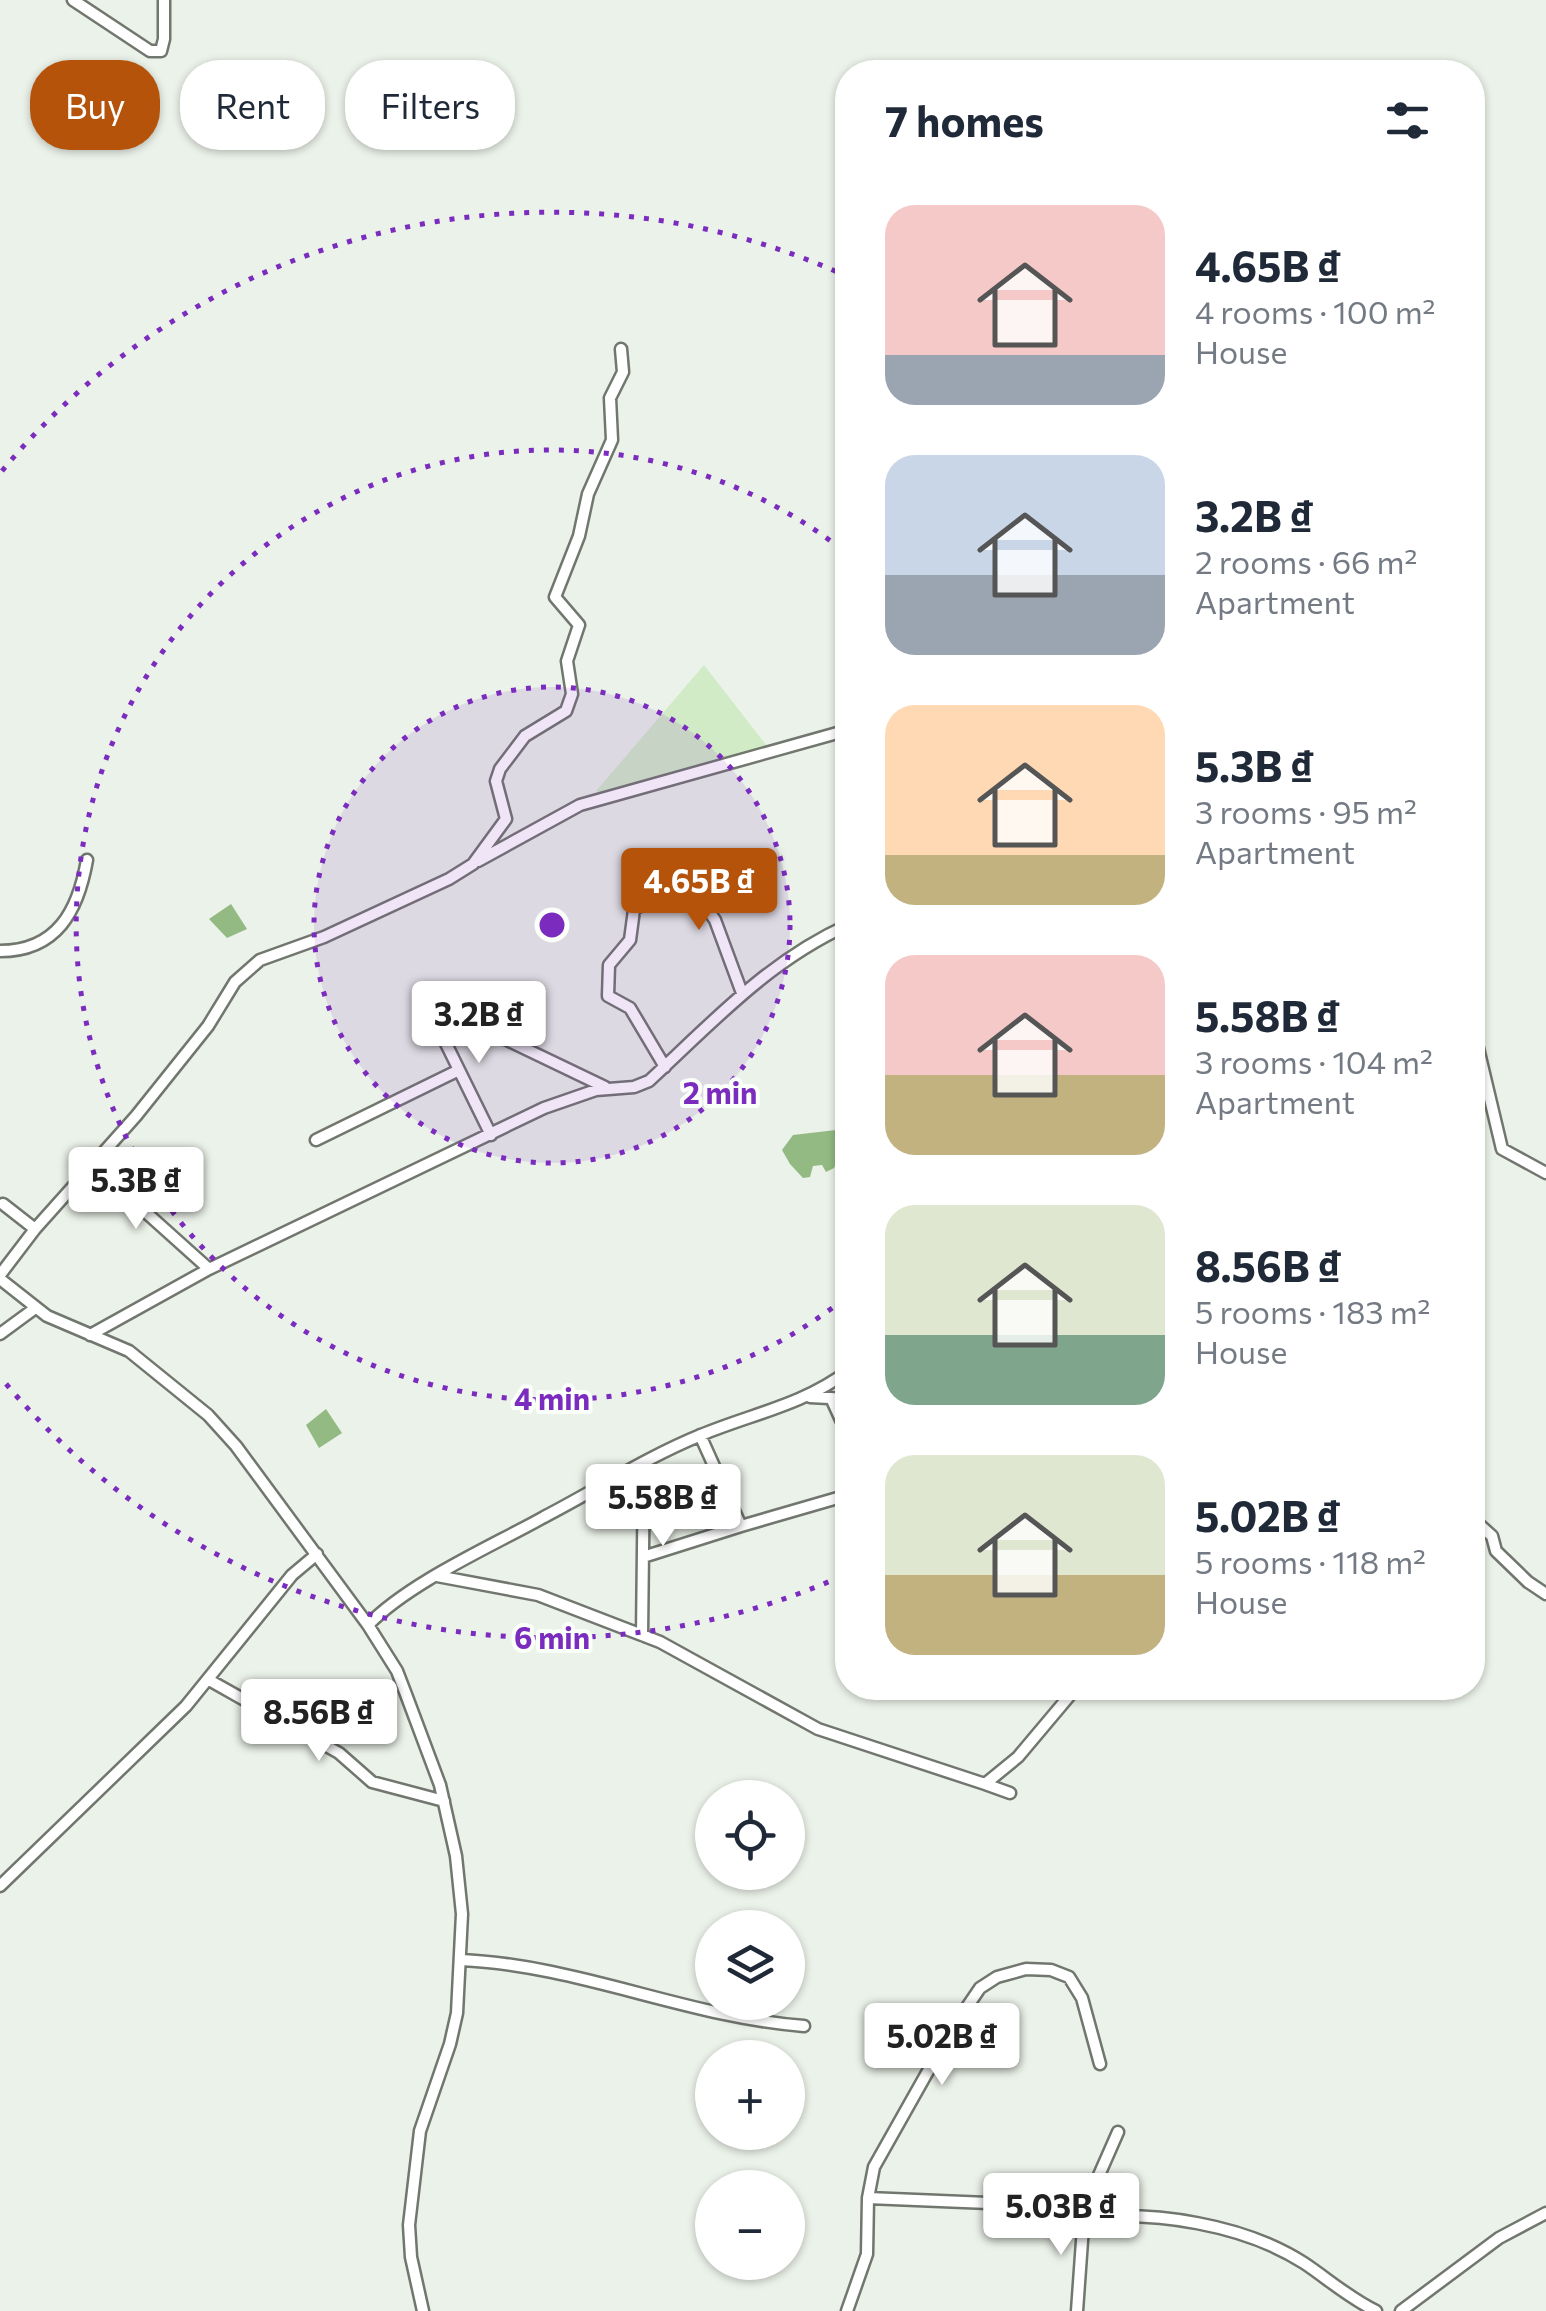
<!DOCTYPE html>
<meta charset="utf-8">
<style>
:root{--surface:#fff;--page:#f6f6f7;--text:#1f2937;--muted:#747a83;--accent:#b45309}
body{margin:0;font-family:Commissioner,sans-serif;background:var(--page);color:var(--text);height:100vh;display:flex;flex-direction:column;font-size:38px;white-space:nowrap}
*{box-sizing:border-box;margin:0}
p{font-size:32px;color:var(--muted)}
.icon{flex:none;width:55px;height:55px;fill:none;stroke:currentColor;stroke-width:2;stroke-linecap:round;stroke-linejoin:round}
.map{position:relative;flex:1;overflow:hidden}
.side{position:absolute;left:835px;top:60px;width:650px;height:1640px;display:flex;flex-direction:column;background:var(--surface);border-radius:40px;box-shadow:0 2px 8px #0004}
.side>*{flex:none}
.hud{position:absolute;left:30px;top:60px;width:655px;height:90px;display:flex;gap:20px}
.controls{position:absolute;left:695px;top:1780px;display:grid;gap:20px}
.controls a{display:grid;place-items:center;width:110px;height:110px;border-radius:50%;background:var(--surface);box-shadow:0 2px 8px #0004;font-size:50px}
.price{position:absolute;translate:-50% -85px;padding:0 22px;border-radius:10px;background:#fff;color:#222;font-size:32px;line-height:65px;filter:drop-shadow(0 2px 5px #0008)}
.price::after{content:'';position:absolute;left:50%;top:60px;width:30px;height:22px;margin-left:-15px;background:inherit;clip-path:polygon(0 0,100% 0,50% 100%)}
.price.on{background:var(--accent);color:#fff}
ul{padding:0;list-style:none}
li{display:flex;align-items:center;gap:30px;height:250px;padding:0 50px}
li span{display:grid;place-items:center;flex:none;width:280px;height:200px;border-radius:30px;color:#555}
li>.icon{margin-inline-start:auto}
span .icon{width:120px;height:120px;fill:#fffc;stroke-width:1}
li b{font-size:42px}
h2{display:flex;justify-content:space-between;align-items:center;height:120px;padding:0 50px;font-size:42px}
.chip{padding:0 35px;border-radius:40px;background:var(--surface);box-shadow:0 2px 8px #0004;font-size:35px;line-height:90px}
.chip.on{background:var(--accent);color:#fff}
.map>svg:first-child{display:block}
.green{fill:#d1ebc6}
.water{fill:#93ba82}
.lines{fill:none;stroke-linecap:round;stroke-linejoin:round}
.minor-casing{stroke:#71776e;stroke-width:15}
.minor{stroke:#fff;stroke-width:10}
.ring{fill:none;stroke:#7b2cbf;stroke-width:5;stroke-dasharray:5 10}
.centre{fill:#7b2cbf;stroke:#fafff9;stroke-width:5}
.ring-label{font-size:30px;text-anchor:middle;font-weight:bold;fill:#7b2cbf;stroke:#fafff9;stroke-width:8;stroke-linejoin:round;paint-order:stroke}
</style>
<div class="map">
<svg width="1546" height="2311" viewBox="0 0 1546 2311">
<rect width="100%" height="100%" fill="#ebf2e9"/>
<path class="green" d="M704,665l63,81 -25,11 -136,37 -10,-3z"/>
<path class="water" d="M231,904l16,25 -20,9 -18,-19z
M836,1130l11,14v17l-8,-3 -5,10 -8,4 -4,-7 -9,1 -3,11 -7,1 -13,-14 -8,-14 11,-15z
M326,1409l16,24 -23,15 -13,-23z"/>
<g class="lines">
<g class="minor-casing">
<path id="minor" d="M73,0l77,51h11l3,-12v-39
M478,861l102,-56 268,-75
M0,951c57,0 78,-40 87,-91
M432,1014l43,21 30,4 100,48
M432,1015l59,120
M1472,1039l5,5 25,105 44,24
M665,1067l-35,-59 -22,-12 1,-31 21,-25 4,-30 48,-36 33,46 27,73
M316,1140l143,-70
M92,1164l117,105
M3,1204l32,25
M0,1275l35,-46 101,-113 72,-90 27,-44 25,-22 64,-23 125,-58 24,-15 33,-45 -10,-38 4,-12 25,-33 41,-25 6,-17 -5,-33 12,-36 -24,-28 24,-61 9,-42 24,-54 -2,-42 13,-26 -2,-23
M0,1279l47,37 82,35 79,64 28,31 132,179 29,46 10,26 33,88 16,71 6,58 -5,99 -7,31 -30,87 -11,94 2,32 12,54
M0,1334l34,-25
M90,1335l119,-66 335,-161 52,-18 38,-3 15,-6c63,-58 119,-120 199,-156
M810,1397l38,2
M831,1398l17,37
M1472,1518l20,18 4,15 32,31 18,12
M741,1526l107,-31
M643,1557l98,-31 -41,-91
M437,1576l101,19 122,47 158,87 167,55 33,-27 58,-69
M368,1625c42,-43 122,-78 176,-108 52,-27 103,-60 157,-82 50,-21 102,-30 147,-64
M642,1635l2,-171
M209,1680l130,73 33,29 72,19
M985,1784l25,9
M0,1886l186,-180 106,-131 25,-21
M461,1960c117,5 226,57 343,66
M868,2198l217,9 33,-75
M1084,2218c71,-7 159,6 220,45 24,16 45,35 72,48
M847,2311l20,-57 1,-56 6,-31 76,-135 30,-44 17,-11 29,-8 25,1 18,7 13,21 18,66
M1077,2311l7,-98
M1401,2311l98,-73 47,-25"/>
</g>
<use href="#minor" class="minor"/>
</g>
<circle cx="552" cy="925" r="238" fill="#7b2cbf" fill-opacity=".12"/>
<g class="ring">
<circle cx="552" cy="925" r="238"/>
<path d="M844 1299A475 475 0 1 1 844 551"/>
<path d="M842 1576A713 713 0 0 1 2 1379M2 471A713 713 0 0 1 842 274"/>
</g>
<circle cx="552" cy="925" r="15" class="centre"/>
<g class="ring-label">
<text x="720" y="1104">2 min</text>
<text x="552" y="1410">4 min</text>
<text x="552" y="1649">6 min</text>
</g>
</svg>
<div class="controls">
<a><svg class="icon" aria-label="locate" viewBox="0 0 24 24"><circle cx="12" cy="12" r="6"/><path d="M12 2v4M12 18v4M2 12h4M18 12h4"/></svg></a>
<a><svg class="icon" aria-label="layers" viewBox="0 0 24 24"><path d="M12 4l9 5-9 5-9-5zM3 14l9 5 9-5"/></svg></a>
<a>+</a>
<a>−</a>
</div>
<b class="price on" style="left:699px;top:933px">4.65B ₫</b>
<b class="price" style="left:479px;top:1066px">3.2B ₫</b>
<b class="price" style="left:136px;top:1232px">5.3B ₫</b>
<b class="price" style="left:663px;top:1549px">5.58B ₫</b>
<b class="price" style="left:319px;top:1764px">8.56B ₫</b>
<b class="price" style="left:942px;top:2088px">5.02B ₫</b>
<b class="price" style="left:1061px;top:2258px">5.03B ₫</b>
<div class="hud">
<a class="chip on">Buy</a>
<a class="chip">Rent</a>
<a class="chip">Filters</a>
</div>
<section class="side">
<h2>7 homes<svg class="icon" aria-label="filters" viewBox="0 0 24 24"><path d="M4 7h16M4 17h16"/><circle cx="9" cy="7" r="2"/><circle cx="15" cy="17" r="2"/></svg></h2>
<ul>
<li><span style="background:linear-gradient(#f6c9c9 75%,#9aa5b1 0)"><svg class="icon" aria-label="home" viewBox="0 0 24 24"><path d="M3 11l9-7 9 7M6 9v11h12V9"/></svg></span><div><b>4.65B ₫</b><p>4 rooms · 100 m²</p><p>House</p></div></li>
<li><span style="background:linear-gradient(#c9d6e8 60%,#9aa5b1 0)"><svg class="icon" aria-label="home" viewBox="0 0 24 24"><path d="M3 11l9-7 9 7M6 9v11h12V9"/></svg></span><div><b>3.2B ₫</b><p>2 rooms · 66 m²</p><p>Apartment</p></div></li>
<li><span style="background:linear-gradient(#ffd9b3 75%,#c2b280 0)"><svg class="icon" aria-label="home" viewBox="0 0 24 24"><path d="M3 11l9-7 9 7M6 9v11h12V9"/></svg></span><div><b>5.3B ₫</b><p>3 rooms · 95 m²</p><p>Apartment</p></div></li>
<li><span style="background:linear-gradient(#f6c9c9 60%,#c2b280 0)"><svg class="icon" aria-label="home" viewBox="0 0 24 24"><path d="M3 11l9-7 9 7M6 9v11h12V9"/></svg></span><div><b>5.58B ₫</b><p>3 rooms · 104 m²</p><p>Apartment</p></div></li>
<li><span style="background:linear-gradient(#dfe7d0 65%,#7fa58c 0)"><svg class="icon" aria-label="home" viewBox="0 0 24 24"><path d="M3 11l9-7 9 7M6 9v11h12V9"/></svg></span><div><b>8.56B ₫</b><p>5 rooms · 183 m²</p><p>House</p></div></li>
<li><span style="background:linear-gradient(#dfe7d0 60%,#c2b280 0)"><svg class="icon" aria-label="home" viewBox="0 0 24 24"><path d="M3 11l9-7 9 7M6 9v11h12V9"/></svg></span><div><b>5.02B ₫</b><p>5 rooms · 118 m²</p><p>House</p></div></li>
</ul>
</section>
</div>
